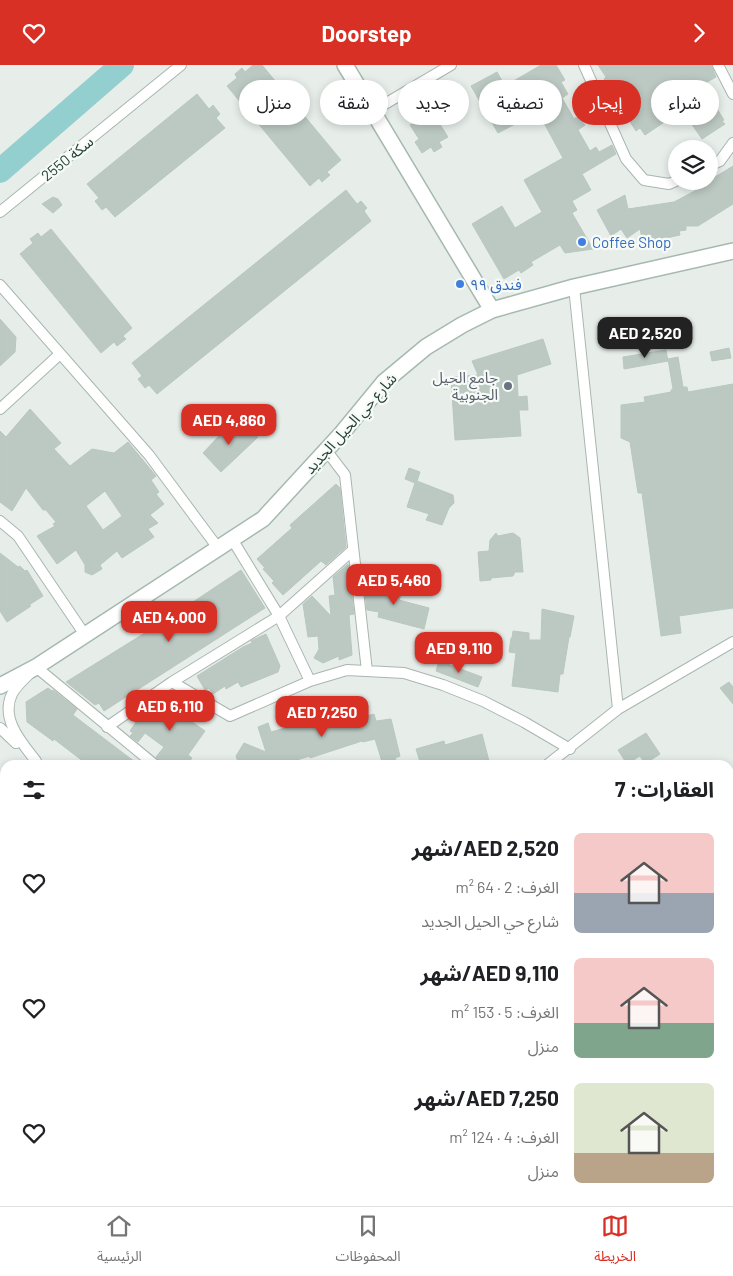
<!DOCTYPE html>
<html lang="ar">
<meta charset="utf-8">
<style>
:root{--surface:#fff;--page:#f2f2f2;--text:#202124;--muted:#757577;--line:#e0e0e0;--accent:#d93025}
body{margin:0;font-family:Barlow,"Noto Sans Arabic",sans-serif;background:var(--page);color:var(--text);direction:rtl;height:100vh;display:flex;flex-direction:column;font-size:19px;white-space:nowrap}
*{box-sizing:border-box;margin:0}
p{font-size:16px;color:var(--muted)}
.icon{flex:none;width:28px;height:28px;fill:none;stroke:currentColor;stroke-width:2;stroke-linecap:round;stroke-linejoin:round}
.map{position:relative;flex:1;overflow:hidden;direction:ltr}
.panel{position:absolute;left:0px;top:695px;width:734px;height:446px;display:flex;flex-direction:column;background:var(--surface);border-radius:15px 15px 0 0;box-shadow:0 2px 8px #0003;direction:rtl}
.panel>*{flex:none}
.top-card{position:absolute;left:15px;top:15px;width:704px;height:45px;direction:rtl;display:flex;gap:10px}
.buttons{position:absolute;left:668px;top:75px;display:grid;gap:10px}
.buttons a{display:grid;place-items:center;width:50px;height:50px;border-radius:50%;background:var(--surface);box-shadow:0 2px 8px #0003;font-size:25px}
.price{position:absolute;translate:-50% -42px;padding:0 11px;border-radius:10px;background:var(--accent);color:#fff;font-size:16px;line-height:32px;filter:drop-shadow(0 1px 2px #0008)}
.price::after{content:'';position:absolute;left:50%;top:30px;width:15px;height:11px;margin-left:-8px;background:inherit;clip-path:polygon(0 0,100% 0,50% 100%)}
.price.active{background:#222;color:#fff}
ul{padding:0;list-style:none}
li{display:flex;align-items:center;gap:15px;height:125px;padding:0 20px}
li span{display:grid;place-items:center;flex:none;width:140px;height:100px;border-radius:8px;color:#555}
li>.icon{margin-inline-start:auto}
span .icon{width:60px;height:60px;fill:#fffc;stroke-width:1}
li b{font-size:21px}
h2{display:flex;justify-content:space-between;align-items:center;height:60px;padding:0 20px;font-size:21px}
.chip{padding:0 18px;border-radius:22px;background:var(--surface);box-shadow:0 2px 8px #0003;font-size:18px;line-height:45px}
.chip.active{background:var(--accent);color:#fff}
header{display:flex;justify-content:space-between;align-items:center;height:65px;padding:0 20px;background:var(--accent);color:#fff;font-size:22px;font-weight:700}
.menu{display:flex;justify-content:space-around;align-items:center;height:70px;border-top:1px solid var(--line);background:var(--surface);font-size:14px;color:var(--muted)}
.menu a{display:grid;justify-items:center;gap:2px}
.menu .active{color:var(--accent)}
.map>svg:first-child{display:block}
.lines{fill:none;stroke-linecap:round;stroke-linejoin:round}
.river{stroke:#93cfcf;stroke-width:24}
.building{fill:#bcc9c2;stroke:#b9c8bf;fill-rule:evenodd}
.street-casing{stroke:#a9b6b0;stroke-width:12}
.secondary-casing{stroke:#a6b9af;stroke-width:18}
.street{stroke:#fff;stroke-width:10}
.secondary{stroke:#fff;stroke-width:15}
.shop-dot{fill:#3f7fe0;stroke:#f7fbf8;stroke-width:2}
.worship-dot{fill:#6b7280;stroke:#f7fbf8;stroke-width:2}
.labels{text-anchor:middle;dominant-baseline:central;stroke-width:4.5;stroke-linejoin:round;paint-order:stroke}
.street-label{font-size:15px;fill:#264035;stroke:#f7fbf8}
.shop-label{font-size:15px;fill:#366cbe;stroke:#f7fbf8;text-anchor:start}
.worship-label{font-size:15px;fill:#5b616d;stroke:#f7fbf8;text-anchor:end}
</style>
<header><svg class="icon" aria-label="forward" viewBox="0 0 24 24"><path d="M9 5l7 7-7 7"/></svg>Doorstep<svg class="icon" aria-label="heart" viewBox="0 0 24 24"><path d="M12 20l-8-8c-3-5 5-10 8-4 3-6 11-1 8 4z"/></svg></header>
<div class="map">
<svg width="733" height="1141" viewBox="0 0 733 1141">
<rect width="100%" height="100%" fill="#e7eeea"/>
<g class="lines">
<path class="river" d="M0,106l122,-106"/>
</g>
<path class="building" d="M253,0h9l79,95 -14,12 3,3 -8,7 -3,-4 -9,8 -83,-100 10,-8 -2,-4 7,-6 3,4z
M541,0h15l9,15 -4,2 7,12 -6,4 12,21 4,-3 7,9 -7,5 12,21 6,-4 3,5 13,-7 4,9 -34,20 9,16 -19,11 5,9 -5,3 21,36 -28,4 -5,-8 -29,17 2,3 -12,8 -2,-3 -15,9 -32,-55 30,-18 13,22 27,-16 -18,-32 39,-22 -25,-46 -40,21 -27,-47 26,-14 8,14z
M598,0h113l5,12 -14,8 22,35 -2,1 3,3 -23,15 -20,-29 -37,25 -5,-7 -4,3 -9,-14 -3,2 -6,-9 4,-3 -18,-28 2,-2z
M197,29l12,15 4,-4 7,9 -4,4 9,10 -110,89 -9,-10 -4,3 -7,-9 4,-3 -12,-14z
M432,47l16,25 -9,5 3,5 -8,5 -3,-5 -9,6 -7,-11 4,-3 -9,-14z
M733,101v38l-35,22h-12v4l-7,1 1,4 -37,8 -3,-14 -13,9 -6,-9 -10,7 -14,-26 28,-15 3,14 46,-7 34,-18 -1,-2z
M346,125l11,14 4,-3 6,7 -3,3 7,10 -214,173 -8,-9 -4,3 -7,-9 4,-3 -10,-13z
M53,132l5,2 4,6 -9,8 -11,-9z
M51,164l81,99 -9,8 3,3 -9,7 -3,-4 -13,11 -81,-99 13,-11 -3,-4 8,-6 3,4z
M0,254l16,18 -1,15 -15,14z
M543,274l8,25 -34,11 1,22 9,-1 1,14h-9l2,26 -66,4 -4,-63 27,-2 -6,-14z
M729,283l2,10 -19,3 -2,-9z
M666,285l2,11 -44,8 -1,-12z
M678,292l5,30h4l1,5 45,-8v224l-54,8 2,17 -20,3 -19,-143h-4l-8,-51 -9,-4v-33l24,-3 -1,-5 27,-5v-2l2,-1 -5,-30z
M30,344l31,34 -7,6 16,17 22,-17 22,4 14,-11 28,34 -5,4 8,12 -3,2 8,10 -14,11 8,8 -10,6 6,8 -32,21 -5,-7 -17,14 2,4 -10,6 -7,-3v-7l-9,-15 -19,14 -20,-28 18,-10 -2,-2 3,-2 -10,-12h-3l-17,-22 -14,23 -12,-9v-71l6,6zM105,426l17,25 -19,14 -17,-24z
M231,358l5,5 1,-1 7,7 6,-5 8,8 -37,35 -18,-19z
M409,403l11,4 -3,9 36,14 1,8 -5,5 -7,17 -16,-5 3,-6 -22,-7 8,-24 -10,-4z
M336,419l4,4 6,59 -20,18 -5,-4 -38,34 -11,-12 2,-2 -11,-12 2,-1 -8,-9 35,-31 -2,-3z
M496,468l2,3 15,-3 7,5 3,34h-8l-2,4 -22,2v2l-11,1 -2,-29 11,-1 1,-11z
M0,488l18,14 2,-1 5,5 2,-1 16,26 -14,9 2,1 -24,16 -7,-11z
M348,499l6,50 -5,1 3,40 -13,5v-4l-16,7 -9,-5 5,-9 -1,-13 -10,1 -5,-33 9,-8 19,20 -2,-20 6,-1 -2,-18z
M241,505l24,38 -92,59 -69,44 -5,-8 -4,2 -29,-23 82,-51 -2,-3 23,-16 3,4z
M364,520h24l15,4 -4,11 30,8 -5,21 -46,-12 1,-5 -12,-2z
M542,544l32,7 -4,21h-1l-6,37h-3l-2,18 -46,-6 4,-33 -7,-1 2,-14h1l1,-7 16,2v7h12z
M266,569l14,32 -2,6 -37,15 -3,-5 -12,7 -1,-3 -12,8 -4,-6 -4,2 -8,-14 46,-29 9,-4 -1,-2 4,-2z
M439,596l43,16 -4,10 -42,-16z
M729,617l4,5v17l-13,-16z
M48,623l4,3 1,-1 24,19 -4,6 66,50h-51l-34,-26 -1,2 -26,-19 -1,-20z
M175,631l13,10 -7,8 24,17 -17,24 4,3 -5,7h-25l-6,-8 8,-10 -19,-14 -7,9 -8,-6 3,-3 -3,-2 10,-15 1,1 9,-9h16z
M355,639l4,14 15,-4 2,7 15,-2 9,37 -5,2 3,7h-15l-8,-26 -12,3 -1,-1 -52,17v-2l-20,6 7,3h-58l-3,-9 8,-13 22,9 -8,-25 10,-4 3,9 25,-7 -1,-3 13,-4 -1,-3 12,-4 1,3z
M646,668l14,21 -15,10 -5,-8 -13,8 -9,-14z
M482,669l7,27 -14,4h-54l-5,-16 28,-8 1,4z"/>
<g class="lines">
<g class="street-casing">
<path id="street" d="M584,0l42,94 18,21 25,4 7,-3
M718,0l15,29
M373,46l78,-46
M709,101l11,-5 13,-18
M0,147l181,-147
M0,220l149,170 69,93
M574,222l44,422
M0,344l60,-55
M326,385l19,25 22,196
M0,456l18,15 67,99
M232,474l47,77 31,65
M172,617l58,34 80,-35 37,-11 57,3 39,12 40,16 41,21 46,27
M107,662l65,-45 107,-66 74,-66
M0,663l16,15
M36,696c-14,-18 -36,-42 -24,-67 5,-10 16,-18 24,-27l119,98
M547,700l71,-56 115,-67
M0,982h5
M729,1026h4
M321,1136l1,5
M655,1136v5
M369,1141l7,-5"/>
</g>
<g class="secondary-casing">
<path id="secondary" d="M345,0l147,245
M0,621l36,-19 227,-148 79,-86 42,-51 42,-35 36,-22 30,-15 82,-23 159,-36"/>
</g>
<use href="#street" class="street"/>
<use href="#secondary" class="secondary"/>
</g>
<g class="shop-dot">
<circle cx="582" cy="177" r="5"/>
<circle cx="460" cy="219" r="5"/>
</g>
<circle class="worship-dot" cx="508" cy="321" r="5"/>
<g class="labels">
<g class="street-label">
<text transform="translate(67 93) rotate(-39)">سكة 2550</text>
<text transform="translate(350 358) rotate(-48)">شارع حي الحيل الجديد</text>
</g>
<g class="shop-label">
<text x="592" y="177">Coffee Shop</text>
<text x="470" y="219">فندق ٩٩</text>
</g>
<g class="worship-label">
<text x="498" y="312">جامع الحيل<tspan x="498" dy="17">الجنوبية</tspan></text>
</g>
</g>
</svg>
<div class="buttons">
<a><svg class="icon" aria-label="layers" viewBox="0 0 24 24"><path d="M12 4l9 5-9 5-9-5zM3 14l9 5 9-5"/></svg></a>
</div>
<b class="price active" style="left:645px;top:294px">AED 2,520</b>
<b class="price" style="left:229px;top:381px">AED 4,860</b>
<b class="price" style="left:394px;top:541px">AED 5,460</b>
<b class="price" style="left:169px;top:578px">AED 4,000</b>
<b class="price" style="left:459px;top:609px">AED 9,110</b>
<b class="price" style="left:170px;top:667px">AED 6,110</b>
<b class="price" style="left:322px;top:673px">AED 7,250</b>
<div class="top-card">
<a class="chip">شراء</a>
<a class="chip active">إيجار</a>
<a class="chip">تصفية</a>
<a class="chip">جديد</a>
<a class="chip">شقة</a>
<a class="chip">منزل</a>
</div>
<section class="panel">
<h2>العقارات: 7<svg class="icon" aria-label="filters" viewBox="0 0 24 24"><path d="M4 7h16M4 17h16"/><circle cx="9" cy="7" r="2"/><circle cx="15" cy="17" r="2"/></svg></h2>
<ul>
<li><span style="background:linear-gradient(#f6c9c9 60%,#9aa5b1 0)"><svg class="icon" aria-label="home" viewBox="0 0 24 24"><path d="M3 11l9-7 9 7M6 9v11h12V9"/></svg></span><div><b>AED 2,520/شهر</b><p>الغرف: 2 · 64 m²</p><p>شارع حي الحيل الجديد</p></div><svg class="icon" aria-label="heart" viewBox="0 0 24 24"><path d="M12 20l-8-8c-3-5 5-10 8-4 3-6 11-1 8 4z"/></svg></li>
<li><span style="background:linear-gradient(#f6c9c9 65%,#7fa58c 0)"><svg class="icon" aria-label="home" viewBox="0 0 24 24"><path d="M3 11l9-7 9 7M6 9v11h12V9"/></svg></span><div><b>AED 9,110/شهر</b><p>الغرف: 5 · 153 m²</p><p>منزل</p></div><svg class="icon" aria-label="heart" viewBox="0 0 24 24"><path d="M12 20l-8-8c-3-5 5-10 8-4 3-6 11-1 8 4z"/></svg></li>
<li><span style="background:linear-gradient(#dfe7d0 70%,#b9a48a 0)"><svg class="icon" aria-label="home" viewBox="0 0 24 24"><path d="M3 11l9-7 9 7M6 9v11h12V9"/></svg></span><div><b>AED 7,250/شهر</b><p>الغرف: 4 · 124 m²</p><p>منزل</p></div><svg class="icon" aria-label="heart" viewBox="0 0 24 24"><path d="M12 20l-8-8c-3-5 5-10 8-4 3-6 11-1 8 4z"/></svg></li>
</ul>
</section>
</div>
<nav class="menu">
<a class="active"><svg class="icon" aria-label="map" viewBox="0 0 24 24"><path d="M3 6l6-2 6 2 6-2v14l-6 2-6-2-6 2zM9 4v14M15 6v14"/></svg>الخريطة</a>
<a><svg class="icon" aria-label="saved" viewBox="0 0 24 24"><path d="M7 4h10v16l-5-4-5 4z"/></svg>المحفوظات</a>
<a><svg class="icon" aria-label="home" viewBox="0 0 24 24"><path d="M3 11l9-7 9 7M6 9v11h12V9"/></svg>الرئيسية</a>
</nav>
